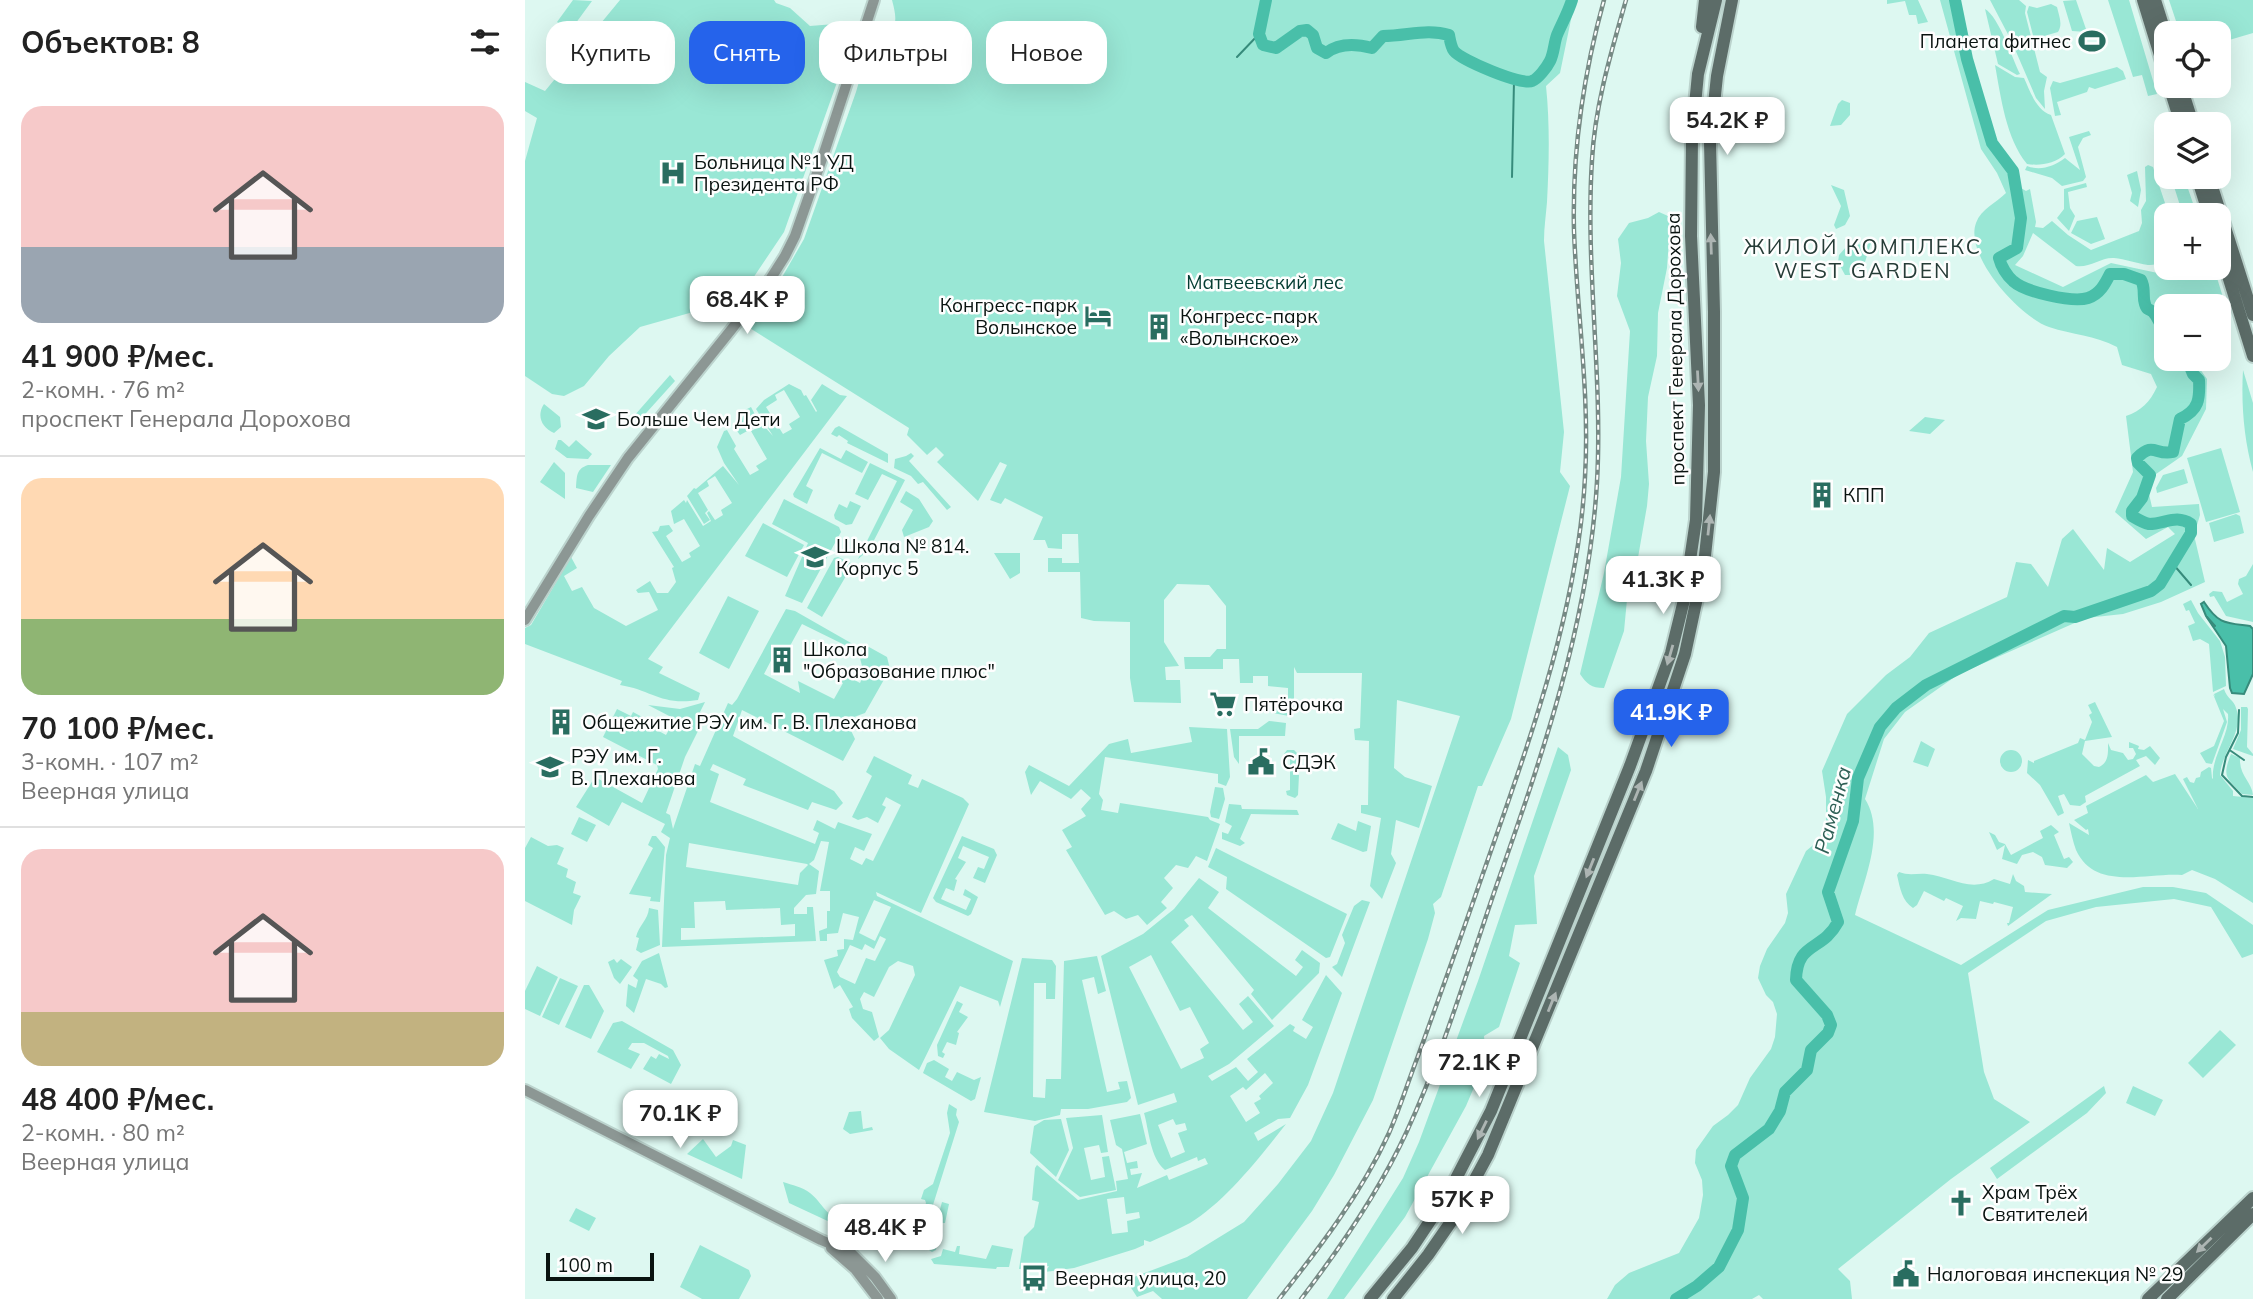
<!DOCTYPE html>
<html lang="ru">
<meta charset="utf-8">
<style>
:root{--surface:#fff;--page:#f6f6f6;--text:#222;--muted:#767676;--line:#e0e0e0;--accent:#2563eb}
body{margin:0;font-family:Mulish,sans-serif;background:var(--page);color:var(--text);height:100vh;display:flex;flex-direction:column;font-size:26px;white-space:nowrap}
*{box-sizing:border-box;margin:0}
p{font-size:23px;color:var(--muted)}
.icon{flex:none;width:38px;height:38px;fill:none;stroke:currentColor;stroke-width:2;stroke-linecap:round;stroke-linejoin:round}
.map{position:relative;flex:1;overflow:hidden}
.side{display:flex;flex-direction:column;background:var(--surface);width:525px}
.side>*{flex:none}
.top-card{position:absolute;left:21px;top:21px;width:665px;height:63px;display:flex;gap:14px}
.tools{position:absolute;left:1629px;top:21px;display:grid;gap:14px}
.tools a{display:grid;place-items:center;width:77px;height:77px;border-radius:14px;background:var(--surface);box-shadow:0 7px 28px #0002;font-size:35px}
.scale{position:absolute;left:21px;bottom:18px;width:108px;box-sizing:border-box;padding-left:7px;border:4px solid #091310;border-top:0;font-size:19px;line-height:24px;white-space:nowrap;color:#091310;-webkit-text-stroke:5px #fefefe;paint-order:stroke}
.price{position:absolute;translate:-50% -60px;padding:0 16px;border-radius:14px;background:#fff;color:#222;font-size:23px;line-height:46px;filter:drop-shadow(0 2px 4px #0008)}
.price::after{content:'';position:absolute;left:50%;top:42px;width:21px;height:16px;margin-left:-10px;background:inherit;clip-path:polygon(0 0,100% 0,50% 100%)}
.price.current{background:var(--accent);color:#fff}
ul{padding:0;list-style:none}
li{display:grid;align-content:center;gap:14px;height:371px;padding:0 21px}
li+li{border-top:2px solid var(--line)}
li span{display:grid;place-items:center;height:217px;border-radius:21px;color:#555}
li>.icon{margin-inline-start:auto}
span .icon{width:126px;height:126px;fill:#fffc;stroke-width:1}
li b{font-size:30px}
h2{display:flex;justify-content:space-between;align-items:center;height:84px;padding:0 21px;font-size:30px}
.tag{padding:0 24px;border-radius:21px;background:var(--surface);box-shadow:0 7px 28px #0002;font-size:24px;line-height:63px}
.tag.current{background:var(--accent);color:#fff}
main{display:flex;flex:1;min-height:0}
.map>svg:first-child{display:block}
.green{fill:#99e7d5;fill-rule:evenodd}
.water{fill:#49bfa9;stroke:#368b7b;stroke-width:2}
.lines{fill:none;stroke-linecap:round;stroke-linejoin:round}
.stream{stroke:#368b7b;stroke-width:2}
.river{stroke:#49bfa9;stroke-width:12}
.tertiary-casing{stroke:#bbd3cd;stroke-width:14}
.secondary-casing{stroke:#bbd3cd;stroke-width:16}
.tertiary{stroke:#8c9794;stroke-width:10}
.secondary{stroke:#5c6c68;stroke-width:12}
.rail-casing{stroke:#778a85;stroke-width:4.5}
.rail{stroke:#fefefe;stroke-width:2;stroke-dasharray:5;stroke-linecap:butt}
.oneway{fill:#adb5b3}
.labels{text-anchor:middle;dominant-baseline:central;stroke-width:5;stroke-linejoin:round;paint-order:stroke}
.poi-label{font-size:19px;fill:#091310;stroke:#fefefe;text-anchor:start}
.park-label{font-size:19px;fill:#043c32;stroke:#fefefe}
.street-label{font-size:19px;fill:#091310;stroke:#fefefe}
.neighbourhood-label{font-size:21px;letter-spacing:2px;fill:#263c37;stroke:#fefefe}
.water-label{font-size:21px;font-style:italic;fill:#2e5f55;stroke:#fefefe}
</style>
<main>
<section class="side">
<h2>Объектов: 8<svg class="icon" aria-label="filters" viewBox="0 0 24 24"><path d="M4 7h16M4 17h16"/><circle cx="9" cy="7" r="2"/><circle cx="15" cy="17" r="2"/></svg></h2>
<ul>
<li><span style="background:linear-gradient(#f6c9c9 65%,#9aa5b1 0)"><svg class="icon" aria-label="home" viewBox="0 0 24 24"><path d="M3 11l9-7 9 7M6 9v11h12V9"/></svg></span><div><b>41 900 ₽/мес.</b><p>2-комн. · 76 m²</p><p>проспект Генерала Дорохова</p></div></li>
<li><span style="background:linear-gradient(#ffd9b3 65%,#8fb573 0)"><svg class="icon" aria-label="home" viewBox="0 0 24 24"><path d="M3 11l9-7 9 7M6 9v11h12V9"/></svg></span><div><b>70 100 ₽/мес.</b><p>3-комн. · 107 m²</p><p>Веерная улица</p></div></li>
<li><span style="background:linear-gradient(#f6c9c9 75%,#c2b280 0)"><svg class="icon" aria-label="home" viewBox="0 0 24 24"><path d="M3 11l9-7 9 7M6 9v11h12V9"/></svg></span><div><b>48 400 ₽/мес.</b><p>2-комн. · 80 m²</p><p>Веерная улица</p></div></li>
</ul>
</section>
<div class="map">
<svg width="1728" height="1299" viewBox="0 0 1728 1299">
<rect width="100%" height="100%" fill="#ddf8f1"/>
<path class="green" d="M48,0l19,1 -22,30 -13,-9z
M95,0h154l2,3 14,5 20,18 37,-3 6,14 -69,195 -45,67 -99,28 -31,29 -25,30 -20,10 -12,-2 -27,-18v-215l12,-43 -12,-7v-29l20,9z
M367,0h683l-15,73 -14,13c4,38 3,78 1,116 -1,13 -3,25 -3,39l20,191 -4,40 10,14 -59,233 -29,67h-4l-37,111 -8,7 2,9 -7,26 -55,161 -39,75 -22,36 -65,88h-85l-9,-8 -16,6 -11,-17 61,-23 57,-35 34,-38 33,-43 22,-48 127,-377 -63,-16 -3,68 11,9 27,9 -13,42 -23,-8 -5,34 5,9 -14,36 -12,-13 11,-68 -20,-5v-8h7l1,-64 -14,-1 -1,-11 6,-1 2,-55h-65l-3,-6v44l-5,5 -21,-4v-7l20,-1v-16l-20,-2v-10h-15v7h-13l-1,-24h-16v10h-38l-1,-12h26l7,-8h9v-43l-17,-21 -32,-1 -13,16v42l15,24 -14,1 1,13h14l1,23 -47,-1 -4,-24v-56l-36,-1 -13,-3 -1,-46h-32v-14h14v5h17l-1,-29h-16v15l-14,-1 -3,-8h-12l10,-23 -38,-19 -4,6 -11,-4 17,-35 -7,-3 -22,39 -41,-39 7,-7 -8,-8 -9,8 -20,-20 2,-7 -164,-103 36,-46 23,-40 52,-147 17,-58c27,0 24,-15 19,-34z
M1362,0h31l10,22 -10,2 -2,-9h-7l-4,-14 -18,3z
M1415,0h15l12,59 25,84 21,28 3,14 10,6 4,-2 6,33 -1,5 8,1 9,-7 16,14 23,15 48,-19 3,-8 -1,-13 5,-9 -1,-34 3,-2 5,2 16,48h-2c0,16 6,52 -19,50 -12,-2 -23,-6 -34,-7 -13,-1 -24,10 -38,8l-43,-33 -10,23 -8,9 48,22 48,-24 56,12 8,-7h39l15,49 -10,9v-20h-52v53h26l14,20 -1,30 -24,47 -36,25 6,26 47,-3 1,11 -6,20 11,47 -44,20 -38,12 -37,4 -127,56 -54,38 -21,27 -19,60c21,33 -1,80 -10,116l106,50 87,-55 95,-23h30l33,6 47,32v29l-11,4 -31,-51 -37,-8 -78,8 -50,14 -78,52 16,99 10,27 36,23 -79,57 -113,90 12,12 2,18h-89l-4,-4 -7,4h-145l8,-14 14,-12 50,-20 20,-35 4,-23 -1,-15 -7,-17 1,-13 17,-24 15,-11 10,-10 12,-27 21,-29 4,-12 2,-23 -4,-12 -7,-7 -8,-17 2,-12 7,-17 18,-26 3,-10 -2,-19 20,-43 11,-9 9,-19v-26l-4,-26 25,-57 39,-39 24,-18 19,-24 78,-36 9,-35 15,2 17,23 14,-48 11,-10 31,41 3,-22 23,14 45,-28 -7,-7 -22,12 -31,-27 18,-40 -7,-56c15,-5 24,-14 31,-29l-6,-13 -29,-9 -5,-18c-23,-12 -44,-12 -68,-20 -29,-10 -85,-71 -73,-104 5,-14 20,-20 30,-30l-9,-20 -16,-24z
M1465,0h29l7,6 -1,7 15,59 7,5 -3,14 1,18 -9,-11 -25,-58z
M1551,0l11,32 -15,-1 -9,-30z
M1583,0h21l28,94 -9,2 -6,-21 -9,2z
M1644,0h84v33l-34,10v-10h-39z
M1526,4l6,3c2,9 6,17 1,25l-14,4 -9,7 -8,-31 2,-6 8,2z
M1460,9c14,8 27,49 35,65l-3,1 -19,-11z
M1470,65l20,12 9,1c6,13 12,32 27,37l14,39c-10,10 -25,12 -38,10 -21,-26 -26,-66 -32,-99z
M1592,67l6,4 3,8 -31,10 -6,-2 -2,5 -30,10 4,13 -6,1 -5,-28 3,-7 7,2z
M1317,100l8,3v12l-9,10 -11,1 8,-22z
M1564,131l2,4 -8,3 -5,9 8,30 -3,4 -21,5 -10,-8 -27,-8 2,-4c13,5 26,1 38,-8l15,12 -11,-33z
M1612,171l4,19 -3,17 -8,-6 2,-8 -5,-18z
M1646,177h13l13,38h-14z
M1561,183l1,4 -19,5 2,16 5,8 -6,15 -12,-13 7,-9v-20z
M1306,185l13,5 6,26 -5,9 -9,4 -2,-4 7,-19z
M1134,212l9,4 2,10 -3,42 -9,45 -1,43 -9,41 -2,44 3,43 -2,22 -11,63 -8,20 -4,42 -20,57c-13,0 -17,-4 -24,-14l24,-101 17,-96 9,-146 -13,-35 4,-33 -3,-24 11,-16 19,-5z
M1572,217l8,22 -14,5 -20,-11 6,-12z
M1346,243l-6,19 -12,13h-8l-7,-13 1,-7 8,-9z
M1718,370l10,33v69c-9,-33 -12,-67 -10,-102z
M145,375l5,6 -37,41 -4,-6z
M264,384l12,6 3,6 2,-1 10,17 1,-1 -6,-11 11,-16 18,11 7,1 -199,263 15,8 -4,6 41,20 -2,7c-37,6 -46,-10 -78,-15l2,-4 -97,-37v-16l6,-3 40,-68 6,11 -13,8 8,15 10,-4 12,21 32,18 32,-16 -9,-18 -11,1 -2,-3 14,-9 7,12h11l8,-11 -4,-14 2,-1 -22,-35 6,-1 2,-5 9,-1 4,6 -7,5 16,26 9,-5 -2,-4 11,-7 -16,-27 -10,5 -3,-13 13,-11 2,3 1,-3 16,26 8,-5 -4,-8 2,-2 6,9 8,-5 -2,-5 11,-7 -17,-27 -8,5 2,5 -11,7 10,17 -3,3 5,7 -6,4 -17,-28 7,-8 2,1 27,-23 16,19 -15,-22 -7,-16 7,-16 3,-1 9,16 -2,3 16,26 9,-5 -3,-4 11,-7 -16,-28 12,-6 10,11 -17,-27 8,-9zM259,390l16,27 -11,7 3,5 -9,5 -17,-27 11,-7 -2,-5z
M19,404l16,13 1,10 -7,6c-12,-5 -18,-17 -10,-29z
M226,407l9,17 -20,11 -3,-4 6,-15 -2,-4z
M1400,417l20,3 -15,14 -21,-3z
M314,426l49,28v9l-41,-20 1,-2 -9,-6 -2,2 -6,-3 4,-6z
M33,440h3l8,7 7,-7 16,14 -4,5 -21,-1 -12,-9z
M295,448l21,11 5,-9 22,12 -6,11 -40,-20 -16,33 7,4 -6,14 -13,-7 -1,-3z
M1696,448l19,64 -34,10 -19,-64z
M386,453l3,3 -5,5 42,46 -4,3 -24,-28 -5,2 -7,-8 -17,-8 1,-9 11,-3z
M29,462l11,11v26l-25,-17z
M345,463l35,17 -36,70 -11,9 39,-78 -15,-7 -14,26 -13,-6z
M63,465h23l-18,27 -17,-4c1,-12 0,-19 12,-23z
M1659,469l4,14 -31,10 -1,-5 7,-13z
M381,491l13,8 14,22 -4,6 -25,10 -2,-7 11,-20 -13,-8z
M259,499l55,28 2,5 -39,71 -17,-7 23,-53 -36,-19z
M325,501l11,5 -9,18 -6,1 -11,-6 -1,-4 5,-11 8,4z
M1711,514l4,2 4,17 -30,9 -5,-19z
M238,523l41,22 -17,32 -42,-21z
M469,553h26v20l-10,6z
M313,557l15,7 -31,53 -15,-9 27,-50z
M1728,564v58l-27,-6 -12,-20 -4,1 -1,-3 4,-3 9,1 5,10 16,-8 -5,-10 1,-5 7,-3z
M203,596l31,15 -30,58 -30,-16z
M1666,600l7,13 22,28 5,16 1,29 -13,6 -4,-48 -9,-5 -7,2 -5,-15 7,-3 -6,-13 -3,1 -3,-7z
M261,609l9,2 63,36 -5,2 -51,-25 -17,31 -9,-4 -12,23 36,19 -2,-12 36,18 9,-16 -7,-4 11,-3 13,7 4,-9 -4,-16 3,-8 6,-3 18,10 3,12 -25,44 -11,4 -10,-1 11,23 -12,22 -101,-51 -9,26 101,55 9,12 -7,7 -24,-8 -4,8 -65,-25 3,-6 -33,-15 -3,6 9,4 -9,28 105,42 4,-11 -6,-3 4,-10 18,9 3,-7 34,12 -8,17 -9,-4 -5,12 12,6 4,-7 7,3 28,-56 -15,-8 -4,8 4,2 -8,16 -11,-6 -9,3 -6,-3 20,-41 -6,-4 8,-16 38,19 -4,9 10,4 4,-9 41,19 6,6 -48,109 -45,-21 1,4 136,65 -13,46 -2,-6 -38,-15 -41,84 -30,-21 -9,-11 9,-8 26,-55 -2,-9 -15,-5 -9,6 -15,30 -10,-5 -4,7 3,10 9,3 7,25 -5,4 -22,-23 -3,-9 4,-2 -13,-22 -6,4 -10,-29 14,-4 -1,-6 7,-1v-10l9,1 6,-23 -16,-4 -5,20 -11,1v7h-7l-1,-10 8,-3v-17h3v-20h-10l9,-49 -8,-1 -7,19 -5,4 10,7 -3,23 -10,1 -12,13v6h13v-7h6l3,34 -154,6 4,-92 4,-17 -9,-6 4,-8 -43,-22 -13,24 -33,-19 19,-30 47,26 16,-34 -1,-4 -54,-28 14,-28 14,7 2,-4 26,14 -2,4 9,5 9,-16 -27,-14 32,4 25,-7 -5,10 6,3 -21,42 -19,56 4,2 3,14 22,-65 5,2 28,-63 4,2 5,-6zM164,843l118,21 1,1 -8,8 -2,12 -112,-18zM349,900l17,7 -16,34 -16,-8zM200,901l1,9 54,-2 1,17 14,-1v12l-114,4v-12h14l-1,-26zM355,936l6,3 -11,22 -9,-3 -11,26 -15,-7 -3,-5 13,-27 12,5 3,-6 9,5z
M1699,689c3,10 10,11 12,19 9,23 -15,45 -16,67l13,16v5l20,2v105l-38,-24 -23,-9 -10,5c-34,-3 -87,17 -106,-25 -3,-8 -5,-18 -7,-27l20,12 -1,-6 -2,1 -12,-10 14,-7 -2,-7 60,-31 7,7 22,-8 23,35 -15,-30 4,-2 3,5 4,1 2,-5 4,-1 1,-5 8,-5 2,1 1,10 1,1c-2,-23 17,-43 15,-65l-5,-5 4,13 -15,42 -6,-1 -6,-10 14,-7 10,-25 -11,-27 2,3 -1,-3z
M1570,702l17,35 -27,4 -3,13 12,12 5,1c10,-5 9,-14 9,-24l3,7 12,3 5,7 5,-1 3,-5 -3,-6h-4v-6l10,4 -1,3 6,1 6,-4 10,12 -5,7 -9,-9 -10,4 4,6 -55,30 1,6 -6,4 -10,-1 -6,-11 -6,2 6,17 -6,3 -18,-31 -13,-12 1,-13 6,3v-2l44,-18 2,-5 5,2 7,-18 -3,-7 3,-2 -4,-8z
M1716,707h6l1,2 -1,38 6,7v2l-20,-7 8,-19z
M744,721l17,2 -1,13h-46v28l-5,-7 -4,-28h28z
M664,727l38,2 3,48 -4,9 -8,-3v-9l-113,-17 -6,37 4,6 -2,10 17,3 2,-10 88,14 2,3 10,4 -13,37 -11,-5 -8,12 -12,-3 -12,13 9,10 -12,14 6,6 -20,17 -9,-10 -12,4 -12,-8 -9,4 -39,-65 6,-3 -10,-17 24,-14 -5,-7 10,-11 -10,-9 -10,10 -31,-18 -9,14 -6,-23 4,-7 40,21 40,-42 19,-5 3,14 61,-11z
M1396,741l14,8 -7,18 -15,-5z
M1033,747l10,8 3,15 -37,106 3,48 -22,1 -6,31 11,7 -21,64 -15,9 2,23 -20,47 -61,111 -61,82h-17l76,-121 16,-36 59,-161z
M762,750h7l5,5 -1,10 -5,1v9h6l-1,20 -3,3 -8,-3 -1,-4 4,-1v-35l-6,-1z
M1475 761a11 11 0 1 1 22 0a11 11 0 1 1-22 0Z
M1706,754l9,4c-1,18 12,24 13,37l-11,-1c-16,-17 -20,-17 -11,-40z
M690,787l8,1 2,11 -6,20 -8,-2 -1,-5z
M704,804l12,1 1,4 55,1 2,5 -48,-1 -11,25 5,4 -5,3 -18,-7v-7l6,2 4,-8 -7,-4z
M54,817l17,8 -9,17 -16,-8z
M833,821l13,5 -4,25 -4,1 -32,-13 7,-16 18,8z
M1526,825l8,7 -5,3 10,24 5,-2 4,5 -6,6 -22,-3 -3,-8 -9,-5 -11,3 -5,9 -15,-5 3,-14 -8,5 -8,-18 6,3 4,7 6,2 6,11 32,-17 -3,-7z
M127,836h4l9,11 -5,55 -10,-1 1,-4 -22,-3 24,-46 -5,-3z
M437,836l32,13 3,6 -12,28 -12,-5 5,-11 6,2 5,-12 -26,-11 -5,12 8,4 -11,17 2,1 -3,11 -8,-3 -5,11 25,11 5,-11 -8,-4 2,-6 13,8 -7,17 -3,2 -32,-14 -3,-4z
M6,837l17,9 9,-1 7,3 -7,16 11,5 -2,8 10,5 -3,11 8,3 -7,14 -2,15 -47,-24v-53z
M691,848l131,66 -17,43 -4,1 -100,-69 1,-12 -19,-10z
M1374,872c10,4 18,1 28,2 24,3 44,19 67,5l16,5 3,-10 3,7 8,5 1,6 27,2 -44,32 -1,-3h2l4,-16 -19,-5 -1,2 -13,-3 -4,18 -15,-1 -5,3 7,-15 -17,-8 -2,3 -20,-10 -7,14 -4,3c-11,-7 -13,-20 -16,-33z
M674,878l20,14 -11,16 88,68 7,-9 -8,-7 7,-10 18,13 -1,10 -47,47 -21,-26 3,-4 -62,-75 -8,5 5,6 -18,16 72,88 10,-8 -14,-18 9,-8 26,30 -45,38 -21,12 4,5 24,-14 12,14 10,-9 -11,-13 43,-35 5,3 -2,4 13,8 7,-12 -11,-7 24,-45 16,18 -34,92 -18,33 -12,1 -24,14 4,8 28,-17c-25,32 -61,78 -96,99 -13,7 -27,13 -40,19l-6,-2v5l-9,4 -61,19 -29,4 4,-6 -30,3 5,-32 10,-10 5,-25 -7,-2 3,-32 2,-3 41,35 39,-9 -1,-10 12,-2 -6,-30 -6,-4 -6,-25 30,-6 7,30 -23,8 3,11 10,-2 1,7 -8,1 1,6 11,-2 -5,15 30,-13 2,5 39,-16 -3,-6 -7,3 -1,-4 -32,13c-15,-12 -16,-40 -21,-57l33,-11 -3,-9 -36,12 -37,-149 42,-22 31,-25zM626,955l29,56 10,-4 19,36 -9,6 4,9 -23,11 -52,-102zM740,1073l8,10 -14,13 2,3 -7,4 6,10 -14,9 -16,-26 13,-9 3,3zM648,1119l3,6 9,-2 2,7 -9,3 7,19 -14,6 -13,-33zM599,1197l2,17 13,-2 1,6 -13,3 1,11 -16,2 -5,-35z
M837,900l8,2 -28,75 -10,-10 5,-3 8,-21 -3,-8 12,-29z
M124,908l9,2 2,35 -19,8 -5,-3 3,-12 -3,-1c3,-12 12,-17 13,-29z
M134,953l9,34 -3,1 -4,-4 -15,-5 -12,34 -8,-7 2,-22 8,4 2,-8 -5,-4 9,-15z
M572,956l9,35 -8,3 -4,-17 -12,3 25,112 13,-3 -2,-7 9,-1 4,17 -4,4 -39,7h-27l-1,6 -25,6 -51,-9 38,-154 30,2 4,6 -1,33h-9v-16h-12l-1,114 12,1 1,-19h15l3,-118z
M89,959l3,4 4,-4 11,8 -12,17 -6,-6 -6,-16z
M12,966l21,11 -18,39 -15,-7v-18z
M35,978l18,8 -19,39 -17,-8z
M59,985h5l15,26 -13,28 -26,-12z
M432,1001l6,3 -4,8 9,5 -11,15 2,1 -3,12 -9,-3 -5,10 3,2 -2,4 -5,-2 -1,-11z
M97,1021l51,29 8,15 -10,19 -28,-15 8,-13 5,3 3,-5 10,5 -1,-3 -24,-13h-12l-4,6 12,5 -9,15 -34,-17 16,-29z
M1695,1030l16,15 -33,33 -15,-15z
M409,1060l15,9 -4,8 7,4 5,-9 17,8 7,-3 -6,22 -4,2 -48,-28 4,-10z
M1579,1086l2,7 -19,20 -90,66 -7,-11z
M1608,1086l30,14 -8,16 -29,-13z
M424,1104l8,5 -1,6 3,7 -37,118h-7l-1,-3 12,-34 -1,-3 -4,-1 3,-9 9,-6 17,-51 -3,-20z
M336,1111l2,18 9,-2 1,3 -23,4 -7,-5 6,-17z
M577,1115l6,37 -7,1 -2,-8 -15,3 7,32 14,-3 -3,-20 7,-1 7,34 -36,7 -22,-17 15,-32 -7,-30z
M536,1119l8,31 -13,27 -26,-24 4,-27 10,-6z
M178,1139l13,18 15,-11 2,-6 13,5 -4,34 -55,-25z
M258,1182c9,3 20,5 27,11 13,10 16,26 36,26l1,11 -58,-27z
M417,1202l7,2 -4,19h-4l-5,27 -4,2 -3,-2z
M51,1208l20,10 -7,13 -20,-10z
M175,1245l49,25 2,6 -12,23h-37l-22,-12z
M467,1245l21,4 -4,18h-12l-1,2 -62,-5 -3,-5 10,-3 2,-7 12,3 2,-6h3l-1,8 27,5z"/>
<path class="water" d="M1679,602c15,23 22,21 46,24l3,3v45l-9,20 -12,-1 -2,-5 -4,-42 -20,-30 -5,-12z"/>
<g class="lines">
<path class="stream" d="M712,57l22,-23
M987,177l2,-96
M1648,564l18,21
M1682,617l8,9
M1714,710l-1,23 -12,24 -4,18 20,21 11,1
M1706,751l13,9"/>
<path class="river" d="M741,0l-7,34 4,11 13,3 24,-17 7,-1 6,5 4,13 9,5c13,-10 31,-9 46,-5l11,-12c24,0 44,-8 66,-1 1,5 2,12 5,16 7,9 68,35 78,30 6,-2 15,-14 18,-20 4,-8 4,-18 7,-26 5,-12 11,-22 15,-35
M1430,0l12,59 25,84 21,28 8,47 -4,30 -18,10c2,8 8,18 14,23 12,11 60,22 75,17 12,-4 17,-14 22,-24h14l17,6c5,9 1,15 4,24 2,7 2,3 8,8 6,6 6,14 14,19
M1151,1299l21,-13 22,-19 19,-37 5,-32 -12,-32 4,-11 34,-26 11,-18 5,-19 22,-22 4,-20 17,-17 3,-8 -4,-10 -31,-35c1,-39 26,-28 42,-58l-10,-30 25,-71 5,-43 22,-51 16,-19 30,-23 138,-69 11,1 76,-26 9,-7 31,-51v-9c-15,-10 -26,0 -42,0 -5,-1 -12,-5 -17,-8v-5l10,-13 8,-23 -12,-12 -1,-5c17,-17 18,-2 36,-6l7,-33c19,-9 20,-20 19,-39l-6,-6 -6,-15"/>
<g class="tertiary-casing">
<path id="tertiary" d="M0,620l64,-104 39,-58 103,-128 40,-52 14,-22 10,-20 29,-83 50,-153
M0,1090l296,150 29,12 25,25 16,22
M306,1248l24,21 23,30"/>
</g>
<g class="secondary-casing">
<path id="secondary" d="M1618,0l24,78
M1630,0l12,38
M1177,27l3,-27
M1644,86l12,38
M1656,86l12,38
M1672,177l12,38
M1684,177l44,138
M1694,247l34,109
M845,1299l42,-51 36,-54 43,-83 139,-345 41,-113 13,-53 12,-80 3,-115 -8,-169 1,-100 6,-62 18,-74
M868,1299l35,-44 27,-39 33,-61 158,-384 39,-117 19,-89 10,-93v-160l-4,-170 7,-66 15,-76
M1623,1299l105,-101
M1642,1299l86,-85"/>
</g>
<use href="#tertiary" class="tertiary"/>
<use href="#secondary" class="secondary"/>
<g class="rail-casing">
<path id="rail" d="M754,1299c41,-52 82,-105 110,-166 11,-25 19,-51 29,-77 21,-58 42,-116 62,-174 45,-129 98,-268 105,-405 5,-82 -8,-164 -11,-246 -2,-80 9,-155 30,-231
M776,1299c40,-52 78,-107 106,-168 36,-78 61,-163 89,-244 46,-131 93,-265 101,-405 6,-107 -12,-214 -5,-322 3,-55 19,-107 34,-160"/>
</g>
<use href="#rail" class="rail"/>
</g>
<defs><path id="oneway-solid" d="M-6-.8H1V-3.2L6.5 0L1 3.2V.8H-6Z" transform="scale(1.75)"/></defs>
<g class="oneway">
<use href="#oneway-solid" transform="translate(1186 244) rotate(-92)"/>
<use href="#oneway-solid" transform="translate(1173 381) rotate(87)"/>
<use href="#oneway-solid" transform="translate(1184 525) rotate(-84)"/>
<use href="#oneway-solid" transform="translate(1145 655) rotate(106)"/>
<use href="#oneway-solid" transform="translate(1113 791) rotate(-68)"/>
<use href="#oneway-solid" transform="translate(1065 868) rotate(112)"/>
<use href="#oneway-solid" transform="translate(1027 1002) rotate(-68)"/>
<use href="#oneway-solid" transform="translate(957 1130) rotate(116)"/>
<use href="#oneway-solid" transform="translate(1679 1245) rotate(136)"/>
</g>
<defs>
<g id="stadium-bare" transform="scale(2.1)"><path d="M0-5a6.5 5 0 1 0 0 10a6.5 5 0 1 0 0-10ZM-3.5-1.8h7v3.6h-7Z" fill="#296d60" stroke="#fefefe" stroke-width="2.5" paint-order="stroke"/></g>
<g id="hospital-bare" transform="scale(2.1)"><path d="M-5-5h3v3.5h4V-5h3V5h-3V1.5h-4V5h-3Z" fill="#296d60" stroke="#fefefe" stroke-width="2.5" paint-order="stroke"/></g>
<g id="hotel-bare" transform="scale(2.1)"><path d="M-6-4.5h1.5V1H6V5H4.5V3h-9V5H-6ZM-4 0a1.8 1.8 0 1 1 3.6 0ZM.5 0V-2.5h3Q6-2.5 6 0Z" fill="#296d60" stroke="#fefefe" stroke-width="2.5" paint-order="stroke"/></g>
<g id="building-bare" transform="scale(2.1)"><path d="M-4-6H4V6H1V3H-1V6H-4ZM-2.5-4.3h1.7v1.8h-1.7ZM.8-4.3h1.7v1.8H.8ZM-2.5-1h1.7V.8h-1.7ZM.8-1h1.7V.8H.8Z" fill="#296d60" stroke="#fefefe" stroke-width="2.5" paint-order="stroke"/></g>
<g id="school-bare" transform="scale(2.1)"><path d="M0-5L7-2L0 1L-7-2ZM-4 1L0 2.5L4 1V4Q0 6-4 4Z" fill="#296d60" stroke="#fefefe" stroke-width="2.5" paint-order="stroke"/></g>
<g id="supermarket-bare" transform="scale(2.1)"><path d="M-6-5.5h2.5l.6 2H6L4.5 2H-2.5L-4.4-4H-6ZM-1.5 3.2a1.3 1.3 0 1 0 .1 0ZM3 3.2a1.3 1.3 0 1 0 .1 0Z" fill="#296d60" stroke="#fefefe" stroke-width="2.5" paint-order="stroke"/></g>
<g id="civic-bare" transform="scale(2.1)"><path d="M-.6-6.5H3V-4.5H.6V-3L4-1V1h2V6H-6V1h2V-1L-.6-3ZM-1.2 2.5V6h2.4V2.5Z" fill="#296d60" stroke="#fefefe" stroke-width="2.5" paint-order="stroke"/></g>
<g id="university-bare" transform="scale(2.1)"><path d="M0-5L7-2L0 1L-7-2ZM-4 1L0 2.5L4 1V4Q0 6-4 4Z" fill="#296d60" stroke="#fefefe" stroke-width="2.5" paint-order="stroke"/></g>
<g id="church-bare" transform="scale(2.1)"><path d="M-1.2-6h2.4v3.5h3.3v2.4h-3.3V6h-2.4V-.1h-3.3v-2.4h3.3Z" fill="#296d60" stroke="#fefefe" stroke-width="2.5" paint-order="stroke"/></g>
<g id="bus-bare" transform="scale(2.1)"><path d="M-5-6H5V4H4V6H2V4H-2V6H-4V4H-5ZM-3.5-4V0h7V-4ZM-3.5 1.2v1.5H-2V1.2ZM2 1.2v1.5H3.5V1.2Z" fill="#296d60" stroke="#fefefe" stroke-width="2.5" paint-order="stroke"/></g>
</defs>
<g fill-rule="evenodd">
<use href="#stadium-bare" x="1567" y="41"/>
<use href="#hospital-bare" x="148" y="173"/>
<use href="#hotel-bare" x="573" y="316"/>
<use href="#building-bare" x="634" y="327"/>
<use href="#school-bare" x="71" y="419"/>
<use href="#building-bare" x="1297" y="495"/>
<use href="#school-bare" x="290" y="557"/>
<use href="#building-bare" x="257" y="660"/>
<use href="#supermarket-bare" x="698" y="704"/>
<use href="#building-bare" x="36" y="722"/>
<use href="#civic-bare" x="736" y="762"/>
<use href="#university-bare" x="25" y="767"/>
<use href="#church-bare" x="1436" y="1203"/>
<use href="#civic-bare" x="1381" y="1274"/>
<use href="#bus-bare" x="509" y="1278"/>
</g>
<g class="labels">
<g class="poi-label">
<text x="1546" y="41" text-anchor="end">Планета фитнес</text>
<text x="169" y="162">Больница №1 УД<tspan x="169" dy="22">Президента РФ</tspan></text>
<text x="552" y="305" text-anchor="end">Конгресс-парк<tspan x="552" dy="22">Волынское</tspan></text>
<text x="655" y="316">Конгресс-парк<tspan x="655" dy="22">«Волынское»</tspan></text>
<text x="92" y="419">Больше Чем Дети</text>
<text x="1318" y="495">КПП</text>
<text x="311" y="546">Школа № 814.<tspan x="311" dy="22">Корпус 5</tspan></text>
<text x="278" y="649">Школа<tspan x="278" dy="22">"Образование плюс"</tspan></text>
<text x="719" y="704">Пятёрочка</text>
<text x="57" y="722">Общежитие РЭУ им. Г. В. Плеханова</text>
<text x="46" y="756">РЭУ им. Г.<tspan x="46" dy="22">В. Плеханова</tspan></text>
<text x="757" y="762">СДЭК</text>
<text x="1457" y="1192">Храм Трёх<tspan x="1457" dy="22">Святителей</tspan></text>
<text x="1402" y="1274">Налоговая инспекция № 29</text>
<text x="530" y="1278">Веерная улица, 20</text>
</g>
<g class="park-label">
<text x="740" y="282">Матвеевский лес</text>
</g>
<g class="street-label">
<text transform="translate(1150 349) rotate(-91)">проспект Генерала Дорохова</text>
</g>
<g class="neighbourhood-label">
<text x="1338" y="246">ЖИЛОЙ КОМПЛЕКС<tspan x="1338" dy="24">WEST GARDEN</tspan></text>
</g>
<g class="water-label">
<text transform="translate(1307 810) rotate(-75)">Раменка</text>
</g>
</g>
</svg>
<div class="tools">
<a><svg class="icon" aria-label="locate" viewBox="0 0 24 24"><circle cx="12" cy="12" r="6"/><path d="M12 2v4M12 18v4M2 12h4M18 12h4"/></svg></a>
<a><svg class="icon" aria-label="layers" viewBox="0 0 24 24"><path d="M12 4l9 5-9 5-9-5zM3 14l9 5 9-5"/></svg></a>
<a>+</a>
<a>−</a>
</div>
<div class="scale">100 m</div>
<b class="price" style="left:1202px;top:157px">54.2K ₽</b>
<b class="price" style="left:222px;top:336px">68.4K ₽</b>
<b class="price" style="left:1138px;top:616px">41.3K ₽</b>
<b class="price current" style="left:1146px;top:749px">41.9K ₽</b>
<b class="price" style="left:954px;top:1099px">72.1K ₽</b>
<b class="price" style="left:155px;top:1150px">70.1K ₽</b>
<b class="price" style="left:937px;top:1236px">57K ₽</b>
<b class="price" style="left:360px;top:1264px">48.4K ₽</b>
<div class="top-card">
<a class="tag">Купить</a>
<a class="tag current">Снять</a>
<a class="tag">Фильтры</a>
<a class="tag">Новое</a>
</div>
</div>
</main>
